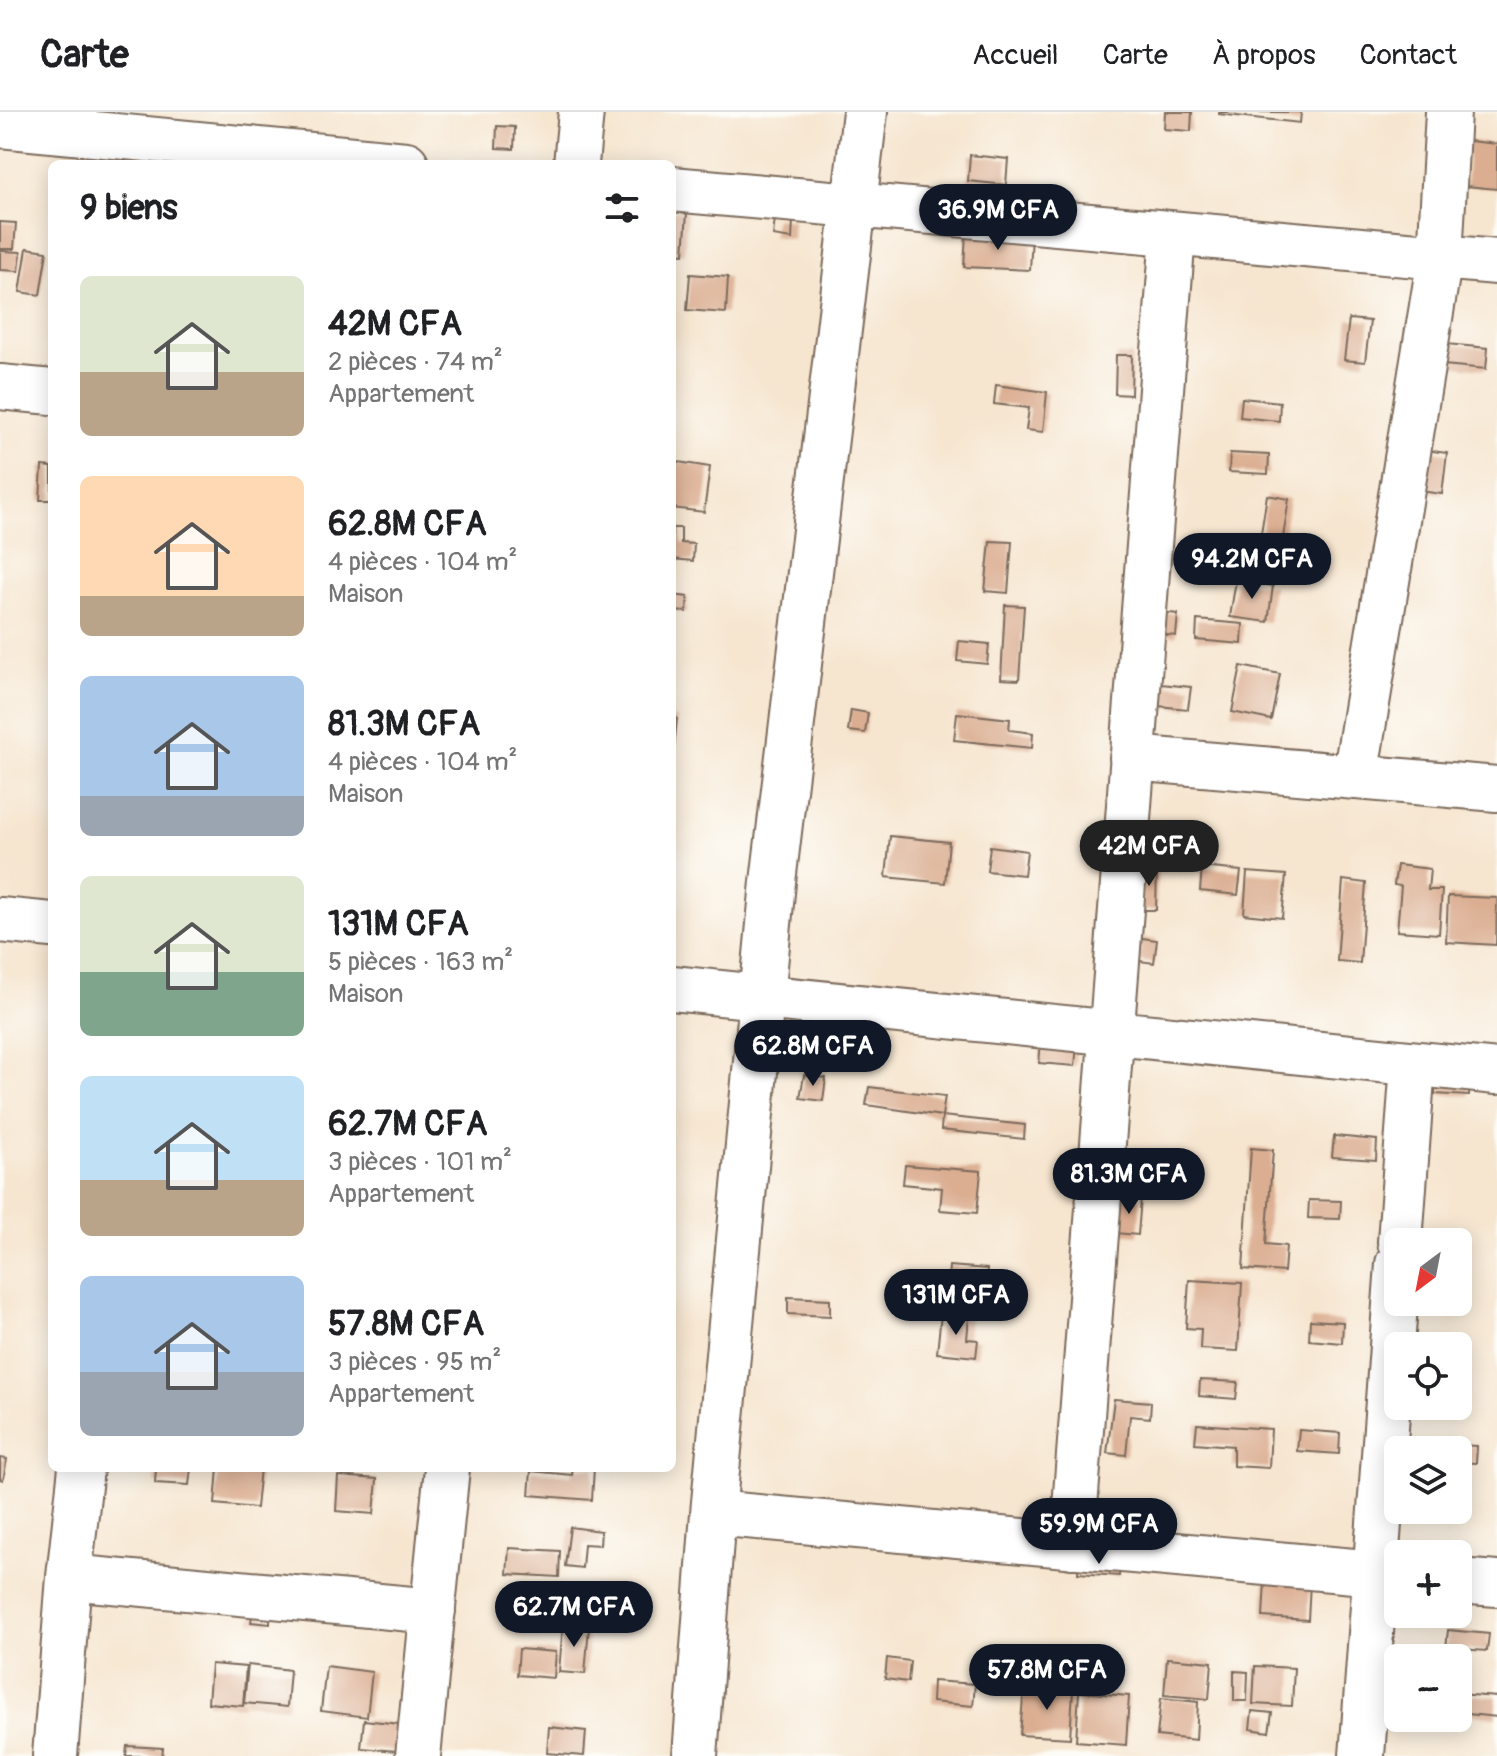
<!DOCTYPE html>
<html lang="fr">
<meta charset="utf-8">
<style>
:root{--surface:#fff;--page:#f6f6f6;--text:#202124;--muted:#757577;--line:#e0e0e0;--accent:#111827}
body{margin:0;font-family:Pangolin,sans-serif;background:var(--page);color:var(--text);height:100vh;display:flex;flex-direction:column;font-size:30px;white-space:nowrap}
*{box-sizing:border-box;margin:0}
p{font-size:26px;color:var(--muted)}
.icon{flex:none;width:44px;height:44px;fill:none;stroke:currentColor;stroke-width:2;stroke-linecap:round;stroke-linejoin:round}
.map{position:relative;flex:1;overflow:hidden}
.details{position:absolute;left:48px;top:48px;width:628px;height:1312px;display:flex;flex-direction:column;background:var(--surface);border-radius:12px;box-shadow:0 4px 20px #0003}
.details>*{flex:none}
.needle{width:52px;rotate:212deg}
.controls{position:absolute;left:1384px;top:1116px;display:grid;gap:16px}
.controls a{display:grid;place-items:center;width:88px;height:88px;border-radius:12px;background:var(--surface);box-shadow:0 4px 20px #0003;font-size:40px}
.price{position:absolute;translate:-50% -68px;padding:0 18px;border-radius:28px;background:var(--accent);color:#fff;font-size:26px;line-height:52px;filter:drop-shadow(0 2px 4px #0008)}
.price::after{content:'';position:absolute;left:50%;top:48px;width:24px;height:18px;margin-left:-12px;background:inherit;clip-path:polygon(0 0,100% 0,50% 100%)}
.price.current{background:#222;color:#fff}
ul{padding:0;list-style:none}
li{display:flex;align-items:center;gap:24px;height:200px;padding:0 32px}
li span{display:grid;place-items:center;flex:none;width:224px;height:160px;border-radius:12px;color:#555}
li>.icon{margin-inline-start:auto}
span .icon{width:96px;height:96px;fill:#fffc;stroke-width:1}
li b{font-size:34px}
h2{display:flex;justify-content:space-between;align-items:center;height:96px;padding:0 32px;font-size:34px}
header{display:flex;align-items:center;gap:48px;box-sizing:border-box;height:112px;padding:0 40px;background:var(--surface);border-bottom:2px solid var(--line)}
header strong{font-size:38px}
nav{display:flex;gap:44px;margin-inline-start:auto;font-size:28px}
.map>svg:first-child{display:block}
.building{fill:#dbae92}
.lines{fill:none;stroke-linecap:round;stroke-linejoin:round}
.minor-casing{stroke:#7c6b5c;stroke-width:48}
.minor{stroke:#fff;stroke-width:44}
</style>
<header>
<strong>Carte</strong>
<nav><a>Accueil</a><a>Carte</a><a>À propos</a><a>Contact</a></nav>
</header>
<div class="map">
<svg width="1497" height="1644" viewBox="0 0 1497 1644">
<rect width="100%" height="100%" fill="#fdfcf7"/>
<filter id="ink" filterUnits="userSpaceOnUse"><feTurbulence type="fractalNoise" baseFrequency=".0125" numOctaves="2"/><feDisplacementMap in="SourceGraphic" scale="16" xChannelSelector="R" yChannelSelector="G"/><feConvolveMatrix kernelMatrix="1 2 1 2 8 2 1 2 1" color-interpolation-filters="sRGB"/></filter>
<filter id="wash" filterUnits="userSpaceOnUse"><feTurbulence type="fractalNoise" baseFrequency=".006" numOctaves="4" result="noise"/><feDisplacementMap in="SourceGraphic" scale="32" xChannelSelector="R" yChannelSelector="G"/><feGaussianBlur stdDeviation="1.8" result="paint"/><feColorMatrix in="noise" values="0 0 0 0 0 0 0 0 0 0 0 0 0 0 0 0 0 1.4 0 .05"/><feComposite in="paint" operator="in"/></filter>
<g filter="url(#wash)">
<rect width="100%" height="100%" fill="#f6e5cf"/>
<g id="blocks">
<path class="building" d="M1165,0h27l-1,19 -27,-2z
M1219,0h82l-1,11 -81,-9z
M497,14l18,1 -1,22 -18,-1z
M1469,29l28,3v45l-31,-3z
M970,43l38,4 -2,26 -38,-4z
M672,99l15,1 -3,42 -12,-1z
M775,106l18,2 -1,19 -19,-3z
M0,110l16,1 -2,26h-14z
M966,121l66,3 -2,34 -66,-3z
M27,136l20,3 -7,44 -20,-3z
M0,139l21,1 -2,19 -19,-1z
M690,162l38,3 -2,36 -39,-3z
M1349,207l21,2 -5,41 -21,-2z
M1446,232l42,4 -2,21 -42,-4z
M1116,243h16l-1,40 -16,-1z
M996,273l51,7 -4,40 -17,-2 3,-22 -35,-4z
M1242,286l38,4 -1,19 -39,-4z
M1426,338l21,3 -5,41 -22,-3z
M1230,341l39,2 -1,19 -39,-2z
M672,349l38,6 -6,45 -32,-4z
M42,354l10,1v33h-12z
M1267,383l22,4 -7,45 -22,-4z
M672,416h9v15l13,1 -1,17 -21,-2z
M990,429l22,1 -4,51 -23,-2z
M1236,468l37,6 -5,36 -38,-5z
M672,483l16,2 -1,15 -15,-1z
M1005,493l19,1 -5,74 -18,-1z
M1161,500l17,2 -2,22 -17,-2z
M1197,508l46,4 -1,20 -46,-4z
M959,529l30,3 -2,20 -30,-3z
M1241,554l39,8 -9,46 -39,-8z
M1150,571l41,4 -3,22 -40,-4z
M851,598l17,3 -3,20 -17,-2z
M957,601l53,6 -1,11 24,3 -1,15 -78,-8z
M672,605l5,1 -3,31h-2z
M890,724l59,6 -4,41 -59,-6z
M990,734l37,5 -3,24 -37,-4z
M1143,753h14l-1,45h-15z
M1397,753l33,4 -2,21h14l-3,44 -42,-3 4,-45 -7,-1z
M1202,755l39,4 -3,24 -38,-4z
M1247,760l39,3 -4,43 -38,-4z
M1343,768l23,3 -6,80 -23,-2z
M1448,784l49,2 -1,47 -50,-3z
M1142,826l15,2 -3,23 -15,-2z
M1041,929l36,3 -2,22 -36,-3z
M804,963l22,3 -3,23 -23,-3z
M1435,963l35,2 -1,19 -34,-2z
M869,975l76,9 -3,20 -76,-11z
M942,1004l83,9 -1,14 -83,-9z
M1334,1024l43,4 -1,20 -44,-3z
M1251,1036l22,2 -7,94 20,2 -2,26 -41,-3z
M905,1053l76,6 -4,42 -37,-3 2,-22 -39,-4z
M1120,1085l21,1 -3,37 -22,-2z
M1309,1088l32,1 -1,18 -32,-1z
M949,1154l38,3 -3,42 -38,-3z
M1189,1168l53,3 -4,68 -38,-2 1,-20 -15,-1z
M788,1185l42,2v17l-42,-2z
M941,1202l28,3 -2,22 11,1 -2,17 -39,-4z
M1310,1208l33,2 -1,21 -33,-3z
M1200,1268l38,2 -2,17 -37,-3z
M1114,1287l37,3 -1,16 -20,-2 -4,39 -19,-2z
M1197,1312l74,5 -2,39 -36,-2v-20l-38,-3z
M1299,1318l41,3 -1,21 -42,-3z
M1458,1333l19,1 -1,17 -18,-1z
M0,1346l7,1 -4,21 -3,-1z
M156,1356h35l-2,17 -34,-2z
M218,1356h42l-4,40 -41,-4z
M573,1356h21l-2,32 -63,-5 2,-24 41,4z
M338,1364l39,3 -3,35 -38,-3z
M570,1415l31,4 -1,14 -16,-1 -2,24 -17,-2z
M509,1436l51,3 -1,26 -52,-3z
M1079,1444l41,3 -1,17 -41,-3z
M1265,1468l45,2 -2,38 -45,-3z
M254,1491l17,2 -1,19 -19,-2z
M563,1512l26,3 -4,47 -26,-2z
M1448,1518l41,4 -2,17 -41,-3z
M519,1537l37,3 -2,26 -37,-3z
M887,1546l23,3 -2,21 -23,-3z
M1167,1546l45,4 -3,37 -45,-4z
M211,1552l35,3 -3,39 -35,-3z
M248,1553l42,5 -3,37 -43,-4z
M326,1554l46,6 -5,45 -46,-6z
M1255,1554l39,2 -2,38 -39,-2z
M1234,1559l14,1 -1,29h-13z
M933,1569l42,3 -2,22 -41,-4z
M1024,1574l49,4 -3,48 -50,-3z
M1079,1580l50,4 -3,49 -50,-4z
M1458,1582l39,3v20l-39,-4z
M1161,1586l37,4 -2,38 -39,-4z
M1252,1599l20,2 -3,19 -19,-3z
M364,1608l35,4 -2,27 -36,-3z
M549,1615l37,4 -2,25 -37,-3z
M127,1634l36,2 -1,8h-36z"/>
</g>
</g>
<g filter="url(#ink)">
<use href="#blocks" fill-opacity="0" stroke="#7c6b5c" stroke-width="2"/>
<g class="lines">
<g class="minor-casing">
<path id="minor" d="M0,13l406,39
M576,52l5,-52
M672,77l825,73
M0,275l52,5
M1132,646l365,31
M1355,665l85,-520 8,-145
M0,808l52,5
M672,876l825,84
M1400,1130l13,-178
M713,1401l685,62
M1072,1434l101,-1312
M69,1465l364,34
M1458,1469l39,3
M55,1644l14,-179 12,-109
M418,1644l29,-288
M695,1644l18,-243 60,-631 92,-770
M1362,1644l36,-492"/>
</g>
<use href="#minor" class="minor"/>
</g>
</g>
</svg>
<div class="controls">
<a><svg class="needle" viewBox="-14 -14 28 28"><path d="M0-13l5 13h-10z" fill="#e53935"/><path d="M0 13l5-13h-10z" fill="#757577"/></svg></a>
<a><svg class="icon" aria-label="locate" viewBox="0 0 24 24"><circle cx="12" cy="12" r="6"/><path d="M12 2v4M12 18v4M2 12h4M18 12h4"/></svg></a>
<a><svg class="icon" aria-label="layers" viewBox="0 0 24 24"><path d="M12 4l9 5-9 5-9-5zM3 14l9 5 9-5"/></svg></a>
<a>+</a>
<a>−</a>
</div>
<b class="price" style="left:998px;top:140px">36.9M CFA</b>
<b class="price" style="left:1252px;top:489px">94.2M CFA</b>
<b class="price current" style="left:1149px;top:776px">42M CFA</b>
<b class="price" style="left:813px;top:976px">62.8M CFA</b>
<b class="price" style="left:1129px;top:1104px">81.3M CFA</b>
<b class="price" style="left:956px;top:1225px">131M CFA</b>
<b class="price" style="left:1099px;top:1454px">59.9M CFA</b>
<b class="price" style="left:574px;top:1537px">62.7M CFA</b>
<b class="price" style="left:1047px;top:1600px">57.8M CFA</b>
<section class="details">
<h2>9 biens<svg class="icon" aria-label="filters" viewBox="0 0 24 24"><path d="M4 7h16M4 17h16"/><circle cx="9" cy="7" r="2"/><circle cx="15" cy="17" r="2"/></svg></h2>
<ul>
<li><span style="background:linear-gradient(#dfe7d0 60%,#b9a48a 0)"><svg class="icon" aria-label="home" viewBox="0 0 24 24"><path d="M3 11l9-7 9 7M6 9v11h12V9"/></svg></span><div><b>42M CFA</b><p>2 pièces · 74 m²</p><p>Appartement</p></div></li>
<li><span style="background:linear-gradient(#ffd9b3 75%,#b9a48a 0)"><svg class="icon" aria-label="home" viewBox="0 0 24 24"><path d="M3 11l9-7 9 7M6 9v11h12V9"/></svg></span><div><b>62.8M CFA</b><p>4 pièces · 104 m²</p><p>Maison</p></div></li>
<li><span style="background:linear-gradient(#a9c7e8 75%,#9aa5b1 0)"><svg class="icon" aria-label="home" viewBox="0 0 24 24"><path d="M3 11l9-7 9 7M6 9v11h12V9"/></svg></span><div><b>81.3M CFA</b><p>4 pièces · 104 m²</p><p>Maison</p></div></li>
<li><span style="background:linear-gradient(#dfe7d0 60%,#7fa58c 0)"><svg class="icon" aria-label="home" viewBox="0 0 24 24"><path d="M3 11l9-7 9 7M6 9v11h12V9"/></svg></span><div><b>131M CFA</b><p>5 pièces · 163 m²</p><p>Maison</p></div></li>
<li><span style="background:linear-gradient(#bfe0f5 65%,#b9a48a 0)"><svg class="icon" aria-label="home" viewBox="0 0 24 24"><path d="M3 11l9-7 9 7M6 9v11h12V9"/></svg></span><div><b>62.7M CFA</b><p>3 pièces · 101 m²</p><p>Appartement</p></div></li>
<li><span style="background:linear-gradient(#a9c7e8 60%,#9aa5b1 0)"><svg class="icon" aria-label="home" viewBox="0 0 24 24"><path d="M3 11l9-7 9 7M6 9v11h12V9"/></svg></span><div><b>57.8M CFA</b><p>3 pièces · 95 m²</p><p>Appartement</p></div></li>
</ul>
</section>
</div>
